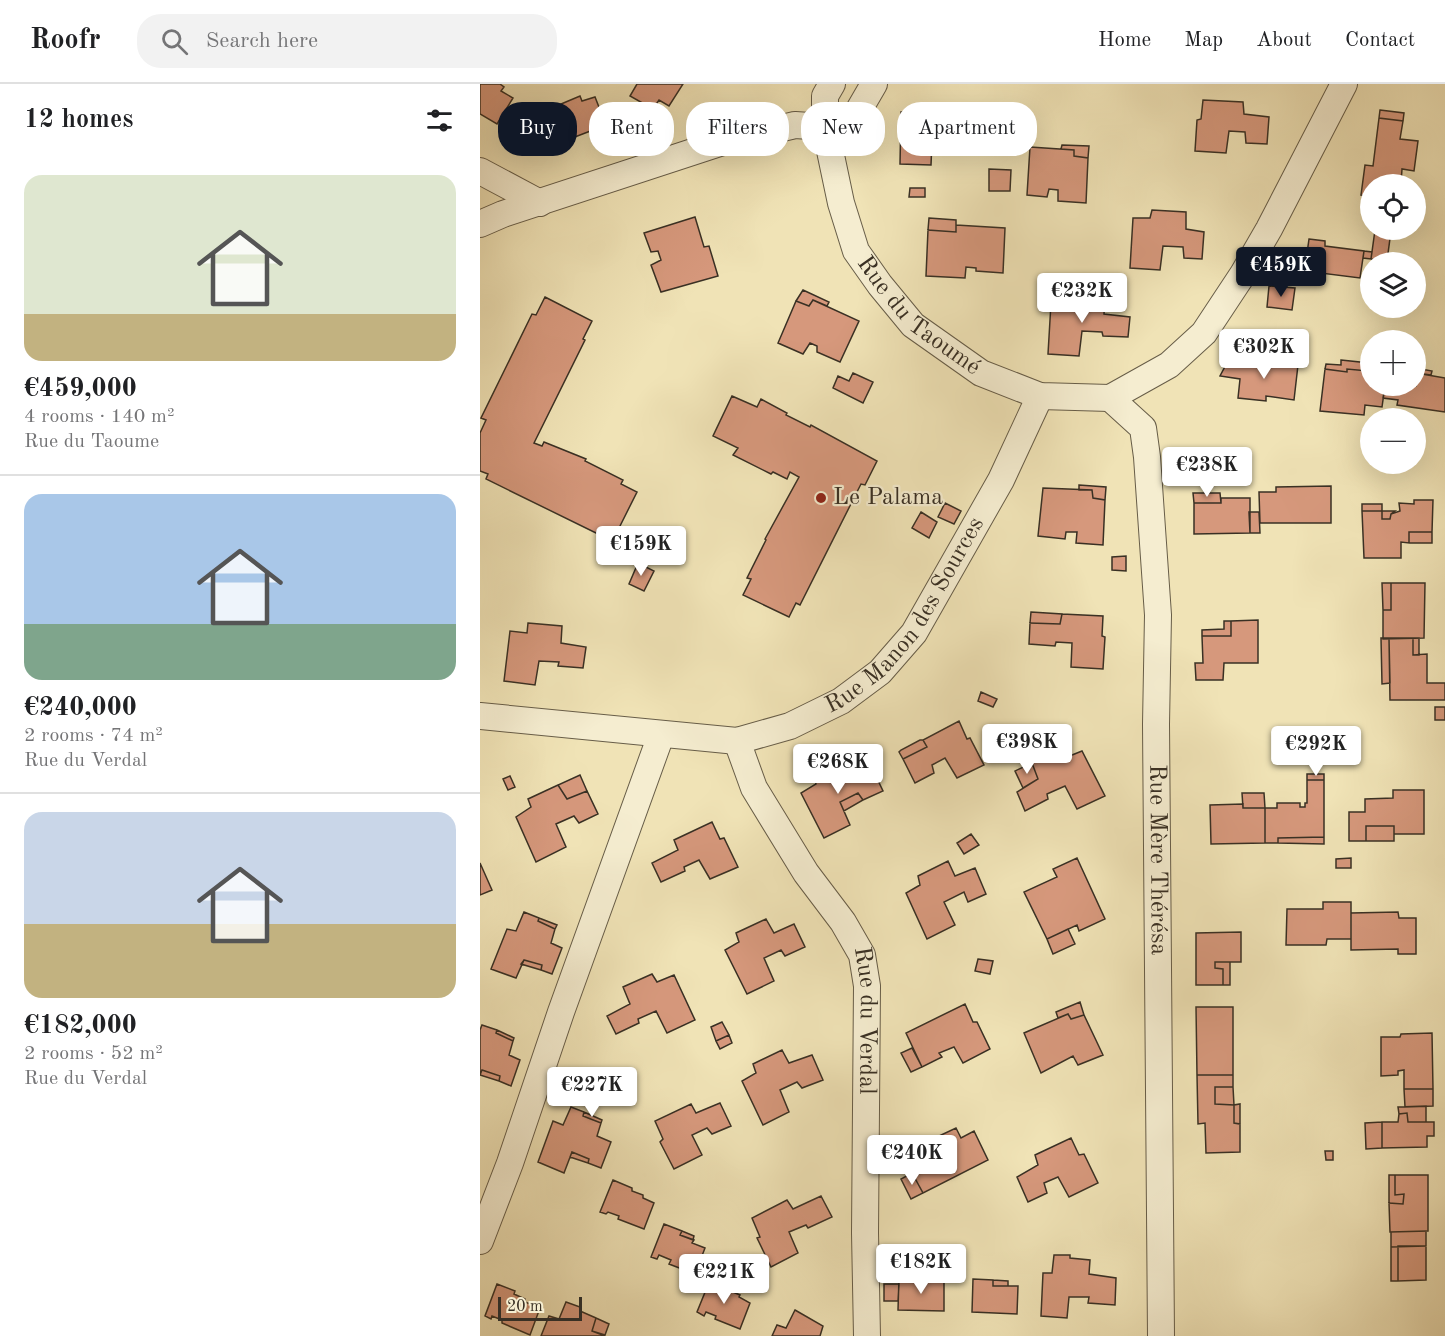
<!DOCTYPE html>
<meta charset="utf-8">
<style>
:root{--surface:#fff;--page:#f2f2f2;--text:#202124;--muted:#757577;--line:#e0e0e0;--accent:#111827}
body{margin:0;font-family:"Old Standard TT",serif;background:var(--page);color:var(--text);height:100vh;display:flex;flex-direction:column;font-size:22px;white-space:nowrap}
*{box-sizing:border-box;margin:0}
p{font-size:20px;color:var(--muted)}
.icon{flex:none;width:33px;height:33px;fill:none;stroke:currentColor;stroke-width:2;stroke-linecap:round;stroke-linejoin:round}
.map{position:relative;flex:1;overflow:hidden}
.sheet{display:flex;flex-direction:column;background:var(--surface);width:480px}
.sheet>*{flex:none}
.guide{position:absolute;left:18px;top:18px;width:570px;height:54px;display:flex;gap:12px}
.tools{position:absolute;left:880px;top:90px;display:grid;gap:12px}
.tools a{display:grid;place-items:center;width:66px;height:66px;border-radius:50%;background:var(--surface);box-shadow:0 6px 24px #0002;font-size:30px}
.scale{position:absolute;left:18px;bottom:15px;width:84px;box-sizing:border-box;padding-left:6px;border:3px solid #393024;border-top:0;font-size:16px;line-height:21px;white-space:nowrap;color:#393024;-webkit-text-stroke:4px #f5edd0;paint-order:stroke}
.price{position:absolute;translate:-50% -51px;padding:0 14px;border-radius:6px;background:#fff;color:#222;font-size:20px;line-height:39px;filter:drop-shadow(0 2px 3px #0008)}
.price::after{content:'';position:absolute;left:50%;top:36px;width:18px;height:14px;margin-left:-9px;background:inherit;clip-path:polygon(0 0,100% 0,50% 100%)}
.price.current{background:var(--accent);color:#fff}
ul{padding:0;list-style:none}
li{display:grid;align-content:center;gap:12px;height:318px;padding:0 24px}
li+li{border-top:2px solid var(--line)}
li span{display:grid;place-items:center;height:186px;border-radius:18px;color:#555}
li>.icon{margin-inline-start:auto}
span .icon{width:108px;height:108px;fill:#fffc;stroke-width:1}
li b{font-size:26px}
h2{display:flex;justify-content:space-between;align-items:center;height:72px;padding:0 24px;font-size:26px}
.chip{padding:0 21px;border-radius:24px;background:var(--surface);box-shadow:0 6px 24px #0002;font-size:21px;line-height:54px}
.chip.current{background:var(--accent);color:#fff}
header{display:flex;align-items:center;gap:36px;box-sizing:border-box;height:84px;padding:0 30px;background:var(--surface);border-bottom:2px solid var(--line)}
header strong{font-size:28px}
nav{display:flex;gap:33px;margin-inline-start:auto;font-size:21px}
.search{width:420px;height:54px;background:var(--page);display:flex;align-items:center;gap:15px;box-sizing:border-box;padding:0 21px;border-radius:24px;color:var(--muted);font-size:22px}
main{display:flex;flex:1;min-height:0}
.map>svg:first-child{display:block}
.building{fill:#d6987c;stroke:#393024;stroke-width:1.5}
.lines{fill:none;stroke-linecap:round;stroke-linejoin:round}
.minor-casing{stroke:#675d48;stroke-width:28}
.minor{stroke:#f5edd0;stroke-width:26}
.poi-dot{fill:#8f2418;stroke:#f5edd0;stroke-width:2}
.labels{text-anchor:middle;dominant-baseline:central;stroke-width:4.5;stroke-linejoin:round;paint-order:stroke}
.street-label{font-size:24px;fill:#393024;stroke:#f5edd0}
.poi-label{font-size:24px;fill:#393024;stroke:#f5edd0;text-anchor:start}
</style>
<header>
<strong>Roofr</strong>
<div class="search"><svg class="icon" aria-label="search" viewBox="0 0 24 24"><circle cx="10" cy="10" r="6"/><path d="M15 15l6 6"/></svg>Search here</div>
<nav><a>Home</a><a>Map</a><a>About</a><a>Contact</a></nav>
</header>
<main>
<section class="sheet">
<h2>12 homes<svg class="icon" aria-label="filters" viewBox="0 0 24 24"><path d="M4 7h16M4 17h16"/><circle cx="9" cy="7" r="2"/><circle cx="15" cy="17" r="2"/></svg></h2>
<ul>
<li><span style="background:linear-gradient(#dfe7d0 75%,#c2b280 0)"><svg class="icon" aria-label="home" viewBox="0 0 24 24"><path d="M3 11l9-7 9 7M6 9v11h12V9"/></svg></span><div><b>€459,000</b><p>4 rooms · 140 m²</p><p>Rue du Taoume</p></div></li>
<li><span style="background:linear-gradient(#a9c7e8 70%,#7fa58c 0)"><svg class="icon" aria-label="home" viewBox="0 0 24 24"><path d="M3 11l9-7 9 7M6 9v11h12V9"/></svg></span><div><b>€240,000</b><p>2 rooms · 74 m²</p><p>Rue du Verdal</p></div></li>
<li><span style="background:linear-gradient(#c9d6e8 60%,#c2b280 0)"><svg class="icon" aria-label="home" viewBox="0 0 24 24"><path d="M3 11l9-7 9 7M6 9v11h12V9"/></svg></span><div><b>€182,000</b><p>2 rooms · 52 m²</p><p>Rue du Verdal</p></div></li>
</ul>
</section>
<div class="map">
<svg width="965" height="1252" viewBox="0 0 965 1252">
<rect width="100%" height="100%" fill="#f0e3b6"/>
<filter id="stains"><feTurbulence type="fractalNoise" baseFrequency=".00333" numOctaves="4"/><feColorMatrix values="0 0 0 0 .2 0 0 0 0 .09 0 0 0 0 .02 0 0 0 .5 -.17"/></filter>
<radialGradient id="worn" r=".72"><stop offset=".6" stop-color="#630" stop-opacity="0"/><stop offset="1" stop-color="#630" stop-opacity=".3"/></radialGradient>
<path class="building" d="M0,0h20l4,3 -3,4 12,7 -16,26 -17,-10z
M157,0h46l-14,22 -10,-6 -6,9 -23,-13z
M100,12l2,5 13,-4 11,28 -39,15 -13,-33z
M723,16l40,2 1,12 25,3 -2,27 -21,-1 -1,-11 -16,-1 -3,22 -31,-2 2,-31 4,-1z
M442,21l33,1v18h26l-1,24h-27v-6h-21l-1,23 -31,-1 1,-52h21z
M900,26l24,3 -1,8 -24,-3z
M899,34l24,3 -3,18 18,2 -4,30 -12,-2 -1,15h-30v12l-10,-1 4,-30 8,1z
M582,61l27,1 -1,12 -14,-2v-6l-13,-1z
M550,63l44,3v6l14,2 -2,45 -28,-2v-11l-9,-1 -2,8 -20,-2z
M509,85l22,1 -1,21h-21z
M430,104h15v9h-16z
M672,126l34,2v17l18,3 -2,27 -18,-1 -1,-11 -20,-1 -3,24 -30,-2 3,-50h17z
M215,133l9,30 5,-1 9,30 -57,16 -10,-27 10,-5 -3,-9 -7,1 -7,-19z
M449,134l27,2v12l-28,-2z
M476,141l49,3 -2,45 -27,-2v-3l-10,-1 -1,11 -39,-2 2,-46 28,2z
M895,146l16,1 -4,30 -16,-2z
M829,155l16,2v5l39,5 -4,27 -39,-5v4l-17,-2z
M884,167l8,1 -1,7 -8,-1z
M789,202l26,2 -3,22 -25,-3z
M323,206l26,12 -2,4 -14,-6 -4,6 -13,-5z
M590,211l35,2 -1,17 26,3 -2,20 -25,-1 -1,-4 -20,-1 -3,25 -31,-2 3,-51 18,1z
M65,213l47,24 -9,18 2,1 -51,103 8,3 2,-4 42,17 -1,2 38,19 -2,4 16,8 -23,46 -16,-8 -2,3 -110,-54 2,-5 -8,-3v-38l6,-13 -5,-2 51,-104 4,1z
M333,216l46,21 -19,41 -23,-10v-6l-7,-3 -7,11 -25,-11 18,-42 13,5z
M861,276l28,3 -1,8 -21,-2v3l-22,-3 1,-5 15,1z
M748,277l42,6 1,-6 27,4 -4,35 -28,-4v5l-28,-3 2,-19 -20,-3z
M889,277h2v25h14l-3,21 -17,-2 -1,10 -44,-4 5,-42 22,3v-3l21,2z
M936,284l16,3 -1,4 -15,-2z
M373,289l20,9 -10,21 -30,-15 5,-12 11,5z
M936,289l29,5v34l-48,-7 1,-5 -15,-2 2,-12h31z
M252,312l25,11 4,-8 26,14 -1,2 24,12 1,-2 66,36 -12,24 -4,-1 -61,121 -4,-2 -7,14 -46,-22 8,-16 -4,-1 19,-38 -1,-1 34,-62 -9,-5 -3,7 -14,-7 -2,2 -38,-19 5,-7 -25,-12z
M599,401l27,2 -1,13 -12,-2 -1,-8h-13z
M851,402v37h-71l-1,-31h17v-5z
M563,404l49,2 1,8 12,2 -2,45 -27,-2 1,-11h-11l-1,7 -27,-3z
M713,409h27l1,10h-27z
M741,414h29v35l-56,1v-31h27z
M934,416h19l-1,32h-23v11l-8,-1v16h-37l-2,-47h20v8h8l1,-5 9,-3 -1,-8 15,1z
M465,419l16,8 -7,13 -16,-7z
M882,420h20v7h-20z
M902,427h13l-4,3 -1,5h-8z
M441,428l16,10 -8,16 -17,-10z
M769,428h10l1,21h-10z
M929,448h23v11h-23z
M646,472v15l-14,-1v-13z
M158,479l16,8 -10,20 -15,-7z
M902,499h9v27h-8z
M911,499h34l-1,55 -41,1v-29h8z
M551,528l31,2 -2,10 -30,-1z
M582,530l41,2 -1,20 3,1 -2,32 -32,-2 1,-24 -16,-1 -1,4 -26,-2 1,-21 30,1z
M778,536v43h-34l-1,17h-27l-1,-17h8l-1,-27h29v-15z
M744,537h7v15h-29v-6l22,-1z
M48,539l34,3 -1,17 25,4 -3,21 -25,-2 1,-4 -20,-1 -4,24 -31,-4 6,-50 17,2z
M901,554h8l1,45 -8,1z
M909,554h24v17l14,-1v29h18v17h-55z
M933,554h6v17h-6z
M501,608l16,7 -4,8 -15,-6z
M955,623h10v13h-10z
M479,637l8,18 3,-1 14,27 -27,13 -12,-20 -13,7 2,8 -19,10 -12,-24 24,-12 -4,-7z
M440,656h3l4,7 -24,12 -4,-7 2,-2z
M581,664l6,9 15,-6 23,45 -28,13 -12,-23 -18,8 1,5 -23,12 -8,-19 21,-13 -6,-16z
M379,668l8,16 -17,8 -8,-16z
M362,677l8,15 21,-10 12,25 -20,9 -5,-7 -18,9 10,23 -26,13 -23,-45 15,-9 -3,-8z
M552,679l6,16 -15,9 -8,-17z
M827,690h17v6h-17z
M100,691l7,16 -20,8 -9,-14z
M30,692l5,11 -7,3 -5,-11z
M827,696h17v57l-46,1v5h-13v-35h12v-5h23v4h5v-4h2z
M78,701l9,14 20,-8 11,23 -19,9 -5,-7 -18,8 10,23 -30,15 -20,-45 15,-10 -3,-8z
M913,706h31v44h-30v-8h-28v15h-17v-29h16v-13l28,-1z
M378,709l5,7 -19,11 -4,-9z
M762,709h22l1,15h-22z
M763,720v4h22v35l-54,1 -1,-39z
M232,738l8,17 4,-1 14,29 -28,12 -11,-19 -15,7 1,4 -24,11 -9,-19 26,-13 -4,-10z
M886,742h28v15h-28z
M491,750l8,11 -15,9 -7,-11z
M844,753v7l-46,-1v-5z
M597,774l28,61 -26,12 -2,-6 -30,14 -23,-47 33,-15 -4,-8z
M871,774v10h-15v-9z
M468,777l7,15 20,-8 11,26 -18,8 -4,-10 -20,10 11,23 -28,14 -21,-46 14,-8 -2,-9z
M0,779l12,27 -12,5z
M843,818h28v37h-24l-1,6h-40l1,-36h36z
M44,828l15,6 -1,3 17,8 -4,14 11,5 -10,26 -11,-4 1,-5 -18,-5 -8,18 -25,-9 16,-40 9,2z
M918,828l1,6h17v36h-18v-5l-47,1v-37z
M59,834l18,7 -2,4 -17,-8z
M286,835l8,14 20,-9 11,23 -20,9 -4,-6 -17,8 10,23 -27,13 -22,-44 14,-8 -3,-9z
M588,845l7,15 -22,10 -6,-15z
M761,848v30h-26v6l8,1v16h-27v-52z
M498,875l15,2 -3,13 -15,-3z
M44,876l18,5 -1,5 -20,-6z
M735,878h15v23h-7v-16l-8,-1z
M172,890l5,8 17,-7 21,45 -28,13 -11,-22 -18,8 1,4 -23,11 -9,-18 23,-12 -7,-17z
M600,918l4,13 -13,4 -3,-5 -10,4 -2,-6z
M485,920l8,18h4l13,27 -27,14 -9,-16 -15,6 3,4 -20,10 -16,-34z
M716,923h37v68h-36z
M588,930l3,5 13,-4 19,40 -25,10 -5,-9 -32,17 -17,-40z
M242,938l7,13 -13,6 -5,-14z
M2,941l15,5 -1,3 17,8 -4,14 11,5 -9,26 -12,-5 1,-5 -18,-6 -2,5v-45z
M17,946l17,8 -1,3 -17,-8z
M952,949l1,56h-29v-19l-6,1v4l-17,1v-39h19l1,-3z
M249,951l3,8 -12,6 -4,-8z
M432,964l10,19 -11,5 -10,-19z
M302,966l7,13 23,-8 11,25 -21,8 -5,-6 -17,8 9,22 -26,13 -21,-44 14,-8 -3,-9z
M2,986l18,6 -1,5 -19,-6z
M717,991h36v12h-18v17l19,1v18l6,1v28l-34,1 -1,-30 -7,1z
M735,1003h18l1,18 -19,-1z
M924,1005h29v17l-28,1z
M240,1019l11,23 -19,8 -5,-6 -15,7 10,20 -28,14 -14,-27 3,-3 -8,-18 36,-17 5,9z
M760,1020v20l-6,-1v-18z
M946,1022v16h-18l-1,-9 -8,1 -1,-7z
M91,1023l13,5 -1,4 18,7 -4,13 14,6 -10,26 -13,-5 1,-4 -17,-7 -8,21 -26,-11 15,-41 10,4z
M104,1028l18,8 -1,3 -18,-7z
M927,1029l1,9h26v14h-7v11l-45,1v-26h16l1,-8z
M902,1038v26l-16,1 -1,-26z
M476,1044l5,10 13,-7 14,29 -65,33 -13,-24 22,-11 -8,-15z
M591,1054l8,17 5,-1 14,29 -29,14 -11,-20 -14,6 3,10 -19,9 -11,-25 21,-12 -3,-10z
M845,1067h8v9h-7z
M92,1068l17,7 -1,4 -18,-6z
M432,1089l11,20 -12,6 -10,-20z
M909,1091h6v20l9,-1 -1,10 -14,-1z
M915,1091h33v56l-38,1 -1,-29 14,1 1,-10 -9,1z
M133,1096l19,8v3l11,4v3l11,5 -10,26 -26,-10 1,-3 -11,-4 -2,2 -6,-2z
M341,1112l11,21 -24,11 -2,-3 -17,7 9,21 -27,14 -14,-29 3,-1 -8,-19 35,-18 6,9z
M184,1140l18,7 -2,4 14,5 -2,3 13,5 -10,26 -26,-10 2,-4 -12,-5 -2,4 -6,-2z
M202,1147l12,5 -1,4 -13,-5z
M946,1147v15l-35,1v-15z
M918,1162h28v34l-28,1z
M911,1163h7v34h-7z
M574,1171h16v3l20,2 -1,14 27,4 -1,27 -27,-2 1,-6h-20l-2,21 -26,-2 2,-43h9z
M419,1180l36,1 -1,17h-14v-4l-21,-1z
M419,1193l21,1v4h14l1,-4h9v33l-46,-1z
M493,1195l20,1v6h25l-1,28 -45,-2z
M230,1196l19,7 -1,3 12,5 -1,2 11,6 -10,26 -25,-10 1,-3 -10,-4 -2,4 -7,-4z
M513,1196l15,1v5h-15z
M17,1200l18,7 -1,3 11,5v3l15,6 -10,27 -28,-12v-3l-10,-4 -1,3 -6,-3z
M404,1200h15l-1,17h-14z
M86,1218l14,5v4l16,7 -4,13 13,5h-64l8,-20 10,3z
M315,1226l28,16 -3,10h-48l5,-11 9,3z
M116,1234l13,6 -4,11 -13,-4z"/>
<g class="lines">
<g class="minor-casing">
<g id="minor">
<path id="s1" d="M352,0l-7,12v31l16,76 15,48 24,34 33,40 68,48 59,23 70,2"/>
<path d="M0,87l60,32"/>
<path d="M0,140l23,-10 220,-72 72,-17 30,2 31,-12 18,-31"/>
<path id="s2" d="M630,314l33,30 4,29 11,158 -2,109 5,612"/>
<path d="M630,314l59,-33 35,-32 39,-59 26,-45 75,-145"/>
<path id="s3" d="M0,632l257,25 53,-15 51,-25 39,-29 34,-39 87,-153 39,-84"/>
<path id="s4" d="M257,657l17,47 52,85 37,49 19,33 5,31 -2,247 2,103"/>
<path d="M0,1157l30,-78 51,-151 100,-277"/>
</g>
</g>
<use href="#minor" class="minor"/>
</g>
<circle class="poi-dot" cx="341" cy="414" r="6"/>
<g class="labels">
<g class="street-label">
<text stroke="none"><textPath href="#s1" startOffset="264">Rue du Taoumé</textPath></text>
<text stroke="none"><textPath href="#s3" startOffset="478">Rue Manon des Sources</textPath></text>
<text stroke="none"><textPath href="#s2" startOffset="477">Rue Mère Thérésa</textPath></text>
<text stroke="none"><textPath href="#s4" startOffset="315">Rue du Verdal</textPath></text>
</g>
<g class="poi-label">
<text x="353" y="414">Le Palama</text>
</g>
</g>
<rect width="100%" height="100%" filter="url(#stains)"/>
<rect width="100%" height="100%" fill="url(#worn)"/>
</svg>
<div class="tools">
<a><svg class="icon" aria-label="locate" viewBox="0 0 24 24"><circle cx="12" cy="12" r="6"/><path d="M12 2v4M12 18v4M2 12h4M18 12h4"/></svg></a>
<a><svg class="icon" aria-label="layers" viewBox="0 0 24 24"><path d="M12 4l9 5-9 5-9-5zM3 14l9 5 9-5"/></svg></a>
<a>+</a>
<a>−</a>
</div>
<div class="scale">20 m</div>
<b class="price current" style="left:801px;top:214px">€459K</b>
<b class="price" style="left:602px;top:240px">€232K</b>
<b class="price" style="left:784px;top:296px">€302K</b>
<b class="price" style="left:727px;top:414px">€238K</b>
<b class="price" style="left:161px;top:493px">€159K</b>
<b class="price" style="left:547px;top:691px">€398K</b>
<b class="price" style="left:836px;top:693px">€292K</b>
<b class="price" style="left:358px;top:711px">€268K</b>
<b class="price" style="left:112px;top:1034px">€227K</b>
<b class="price" style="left:432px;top:1102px">€240K</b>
<b class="price" style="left:441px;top:1211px">€182K</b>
<b class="price" style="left:244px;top:1221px">€221K</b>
<div class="guide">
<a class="chip current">Buy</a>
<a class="chip">Rent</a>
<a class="chip">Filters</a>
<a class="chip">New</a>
<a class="chip">Apartment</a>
</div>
</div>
</main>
